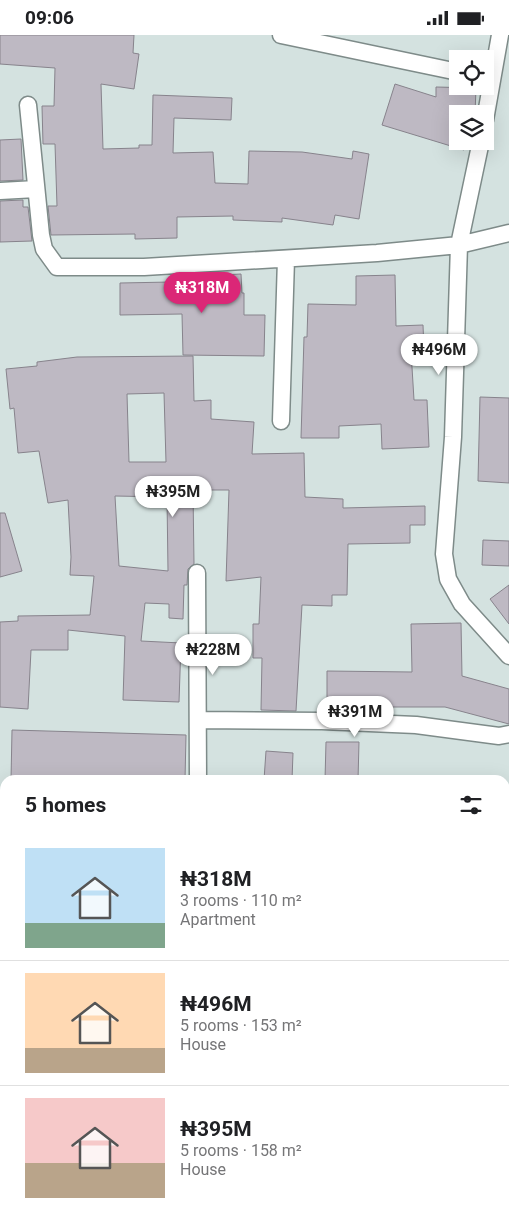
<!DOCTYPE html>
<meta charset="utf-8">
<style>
:root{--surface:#fff;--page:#f6f6f6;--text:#202124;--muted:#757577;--line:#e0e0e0;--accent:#db2777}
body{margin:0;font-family:Roboto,sans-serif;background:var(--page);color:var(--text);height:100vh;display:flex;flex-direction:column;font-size:19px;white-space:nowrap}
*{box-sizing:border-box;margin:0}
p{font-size:16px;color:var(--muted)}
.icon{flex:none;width:28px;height:28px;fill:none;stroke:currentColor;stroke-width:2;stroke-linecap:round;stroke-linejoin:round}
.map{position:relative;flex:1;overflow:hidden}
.sheet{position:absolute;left:0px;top:740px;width:510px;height:446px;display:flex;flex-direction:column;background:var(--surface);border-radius:15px 15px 0 0;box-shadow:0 5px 20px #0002}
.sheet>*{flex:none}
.controls{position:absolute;left:449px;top:15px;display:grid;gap:10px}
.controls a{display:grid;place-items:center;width:45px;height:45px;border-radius:0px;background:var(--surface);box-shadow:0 5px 20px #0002;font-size:25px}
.price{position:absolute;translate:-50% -42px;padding:0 11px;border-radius:18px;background:#fff;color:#222;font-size:16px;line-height:32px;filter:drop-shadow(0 1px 2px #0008)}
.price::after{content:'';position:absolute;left:50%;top:30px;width:15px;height:11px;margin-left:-8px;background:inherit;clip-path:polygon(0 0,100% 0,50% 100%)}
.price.current{background:var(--accent);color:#fff}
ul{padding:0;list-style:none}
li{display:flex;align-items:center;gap:15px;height:125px;padding:0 25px}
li+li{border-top:1px solid var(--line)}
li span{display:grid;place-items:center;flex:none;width:140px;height:100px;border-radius:0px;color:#555}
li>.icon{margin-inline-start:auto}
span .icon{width:60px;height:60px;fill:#fffc;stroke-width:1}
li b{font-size:21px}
h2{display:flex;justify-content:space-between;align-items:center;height:60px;padding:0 25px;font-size:21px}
.status{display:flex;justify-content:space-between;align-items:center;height:35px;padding:0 25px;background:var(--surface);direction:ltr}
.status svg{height:14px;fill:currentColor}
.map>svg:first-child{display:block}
.building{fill:#beb9c3;stroke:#87838c;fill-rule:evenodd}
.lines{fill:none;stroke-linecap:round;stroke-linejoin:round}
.minor-casing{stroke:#7e8b89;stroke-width:19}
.minor{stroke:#fff;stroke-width:16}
</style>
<div class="status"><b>09:06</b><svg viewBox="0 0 49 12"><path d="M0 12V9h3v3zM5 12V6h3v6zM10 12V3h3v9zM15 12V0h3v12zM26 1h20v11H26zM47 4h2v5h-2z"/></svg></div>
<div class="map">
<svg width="509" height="1186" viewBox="0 0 509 1186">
<rect width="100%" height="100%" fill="#d4e2e0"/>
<path class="building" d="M0,0h134l-1,18 6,1 -5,35 -33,-5 2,65 36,-1v-3h13l1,-50 79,3 -1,22 -57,-2 -1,35 40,-1 2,31 33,1 1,-33 53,1 50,7 1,-8 16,3 -10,65 -24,-4 -2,10 -51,-7v4l-49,-2v-4l-56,1v21l-42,1v-5l-84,1 -3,-29h9l-2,-62h-12l-1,-38h12l1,-38 -55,-4z
M395,49l41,13v-10l40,1 -1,26h-17v27h8l-2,9 -82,-25z
M21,104l2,41 -23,1v-41z
M23,165v7h5l4,34 -32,1v-41z
M241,239l1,19h2v22h21l-1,41 -81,-1 -1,-41 -62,1v-32l102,-2v-6z
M395,240l1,51 27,-1 1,25 -13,1 3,49h13l2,47 -47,2 -1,-25 -42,2v12h-38l3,-101h3l1,-33 48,1v-29z
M193,321l1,45 17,-1v19l43,3 -2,32 52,-1 1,44 38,2v9l82,-2v19h-15v18l-62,1 -1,51h-15v11l-30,-1 -6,106 -35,-1 1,-52h-9v-34h6l2,-47 -35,4 3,-91h-36l1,74 -6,5 -1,16h-3l-1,34 -14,-1v-14l-24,-1 -4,38 40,2 -2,59 -56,-2 2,-64 -57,-6v20h-37l-3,59 -28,-2v-85l18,-1v-5l72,-1 4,-39 -24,-1 1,-18 -3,-57 -20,3 -9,-52 -21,2 -4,-45 -4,1 -4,-40 31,-3v-4l40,-5zM164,358l2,69h-37l-2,-68zM115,461l52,1 1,74 -49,-5z
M480,362l29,1v85l-31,-2z
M0,478h5l17,58 -22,6z
M483,505l26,1v25l-27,-1z
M509,550v39l-19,-25z
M461,588l1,53 47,13v35l-64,-17h-118v-36l85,1 -1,-48z
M12,695l174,5 -1,45h-174z
M326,707h33l-1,38h-33z
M266,716l27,2 -1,27h-28z"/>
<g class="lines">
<g class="minor-casing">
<path id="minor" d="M281,0l177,37
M28,70l13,130 3,14 13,18h87l233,-14 82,-8 50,-12
M485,85l15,-85
M481,106l-22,104 -6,192 -9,117 4,25 14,25 47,52
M0,156l36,-2
M281,386l5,-162
M197,538l1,207
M198,685l124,1 94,4 83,11 10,-2
M0,957h5
M505,1012h4
M311,1186l1,-5"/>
</g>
<use href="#minor" class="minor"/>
</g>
</svg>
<div class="controls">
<a><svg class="icon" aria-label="locate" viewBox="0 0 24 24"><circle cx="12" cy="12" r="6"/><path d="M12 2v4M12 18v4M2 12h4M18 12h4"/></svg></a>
<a><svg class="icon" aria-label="layers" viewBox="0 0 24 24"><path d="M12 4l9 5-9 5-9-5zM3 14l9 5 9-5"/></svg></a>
</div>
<b class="price current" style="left:202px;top:279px">₦318M</b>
<b class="price" style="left:439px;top:341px">₦496M</b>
<b class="price" style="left:173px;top:483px">₦395M</b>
<b class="price" style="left:213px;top:641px">₦228M</b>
<b class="price" style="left:355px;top:703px">₦391M</b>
<section class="sheet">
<h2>5 homes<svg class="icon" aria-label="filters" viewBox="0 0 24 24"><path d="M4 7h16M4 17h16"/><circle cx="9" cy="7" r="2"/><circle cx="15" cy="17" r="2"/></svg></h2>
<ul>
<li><span style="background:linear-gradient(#bfe0f5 75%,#7fa58c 0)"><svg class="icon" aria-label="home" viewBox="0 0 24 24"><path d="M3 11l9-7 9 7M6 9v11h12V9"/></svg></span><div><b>₦318M</b><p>3 rooms · 110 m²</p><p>Apartment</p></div></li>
<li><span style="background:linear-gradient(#ffd9b3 75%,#b9a48a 0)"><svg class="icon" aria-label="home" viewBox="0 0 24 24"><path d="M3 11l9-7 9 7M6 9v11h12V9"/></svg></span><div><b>₦496M</b><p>5 rooms · 153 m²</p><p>House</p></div></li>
<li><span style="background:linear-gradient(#f6c9c9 65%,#b9a48a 0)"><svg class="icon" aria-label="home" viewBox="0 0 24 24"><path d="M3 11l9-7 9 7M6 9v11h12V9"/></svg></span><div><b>₦395M</b><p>5 rooms · 158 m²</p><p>House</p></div></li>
</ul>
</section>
</div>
